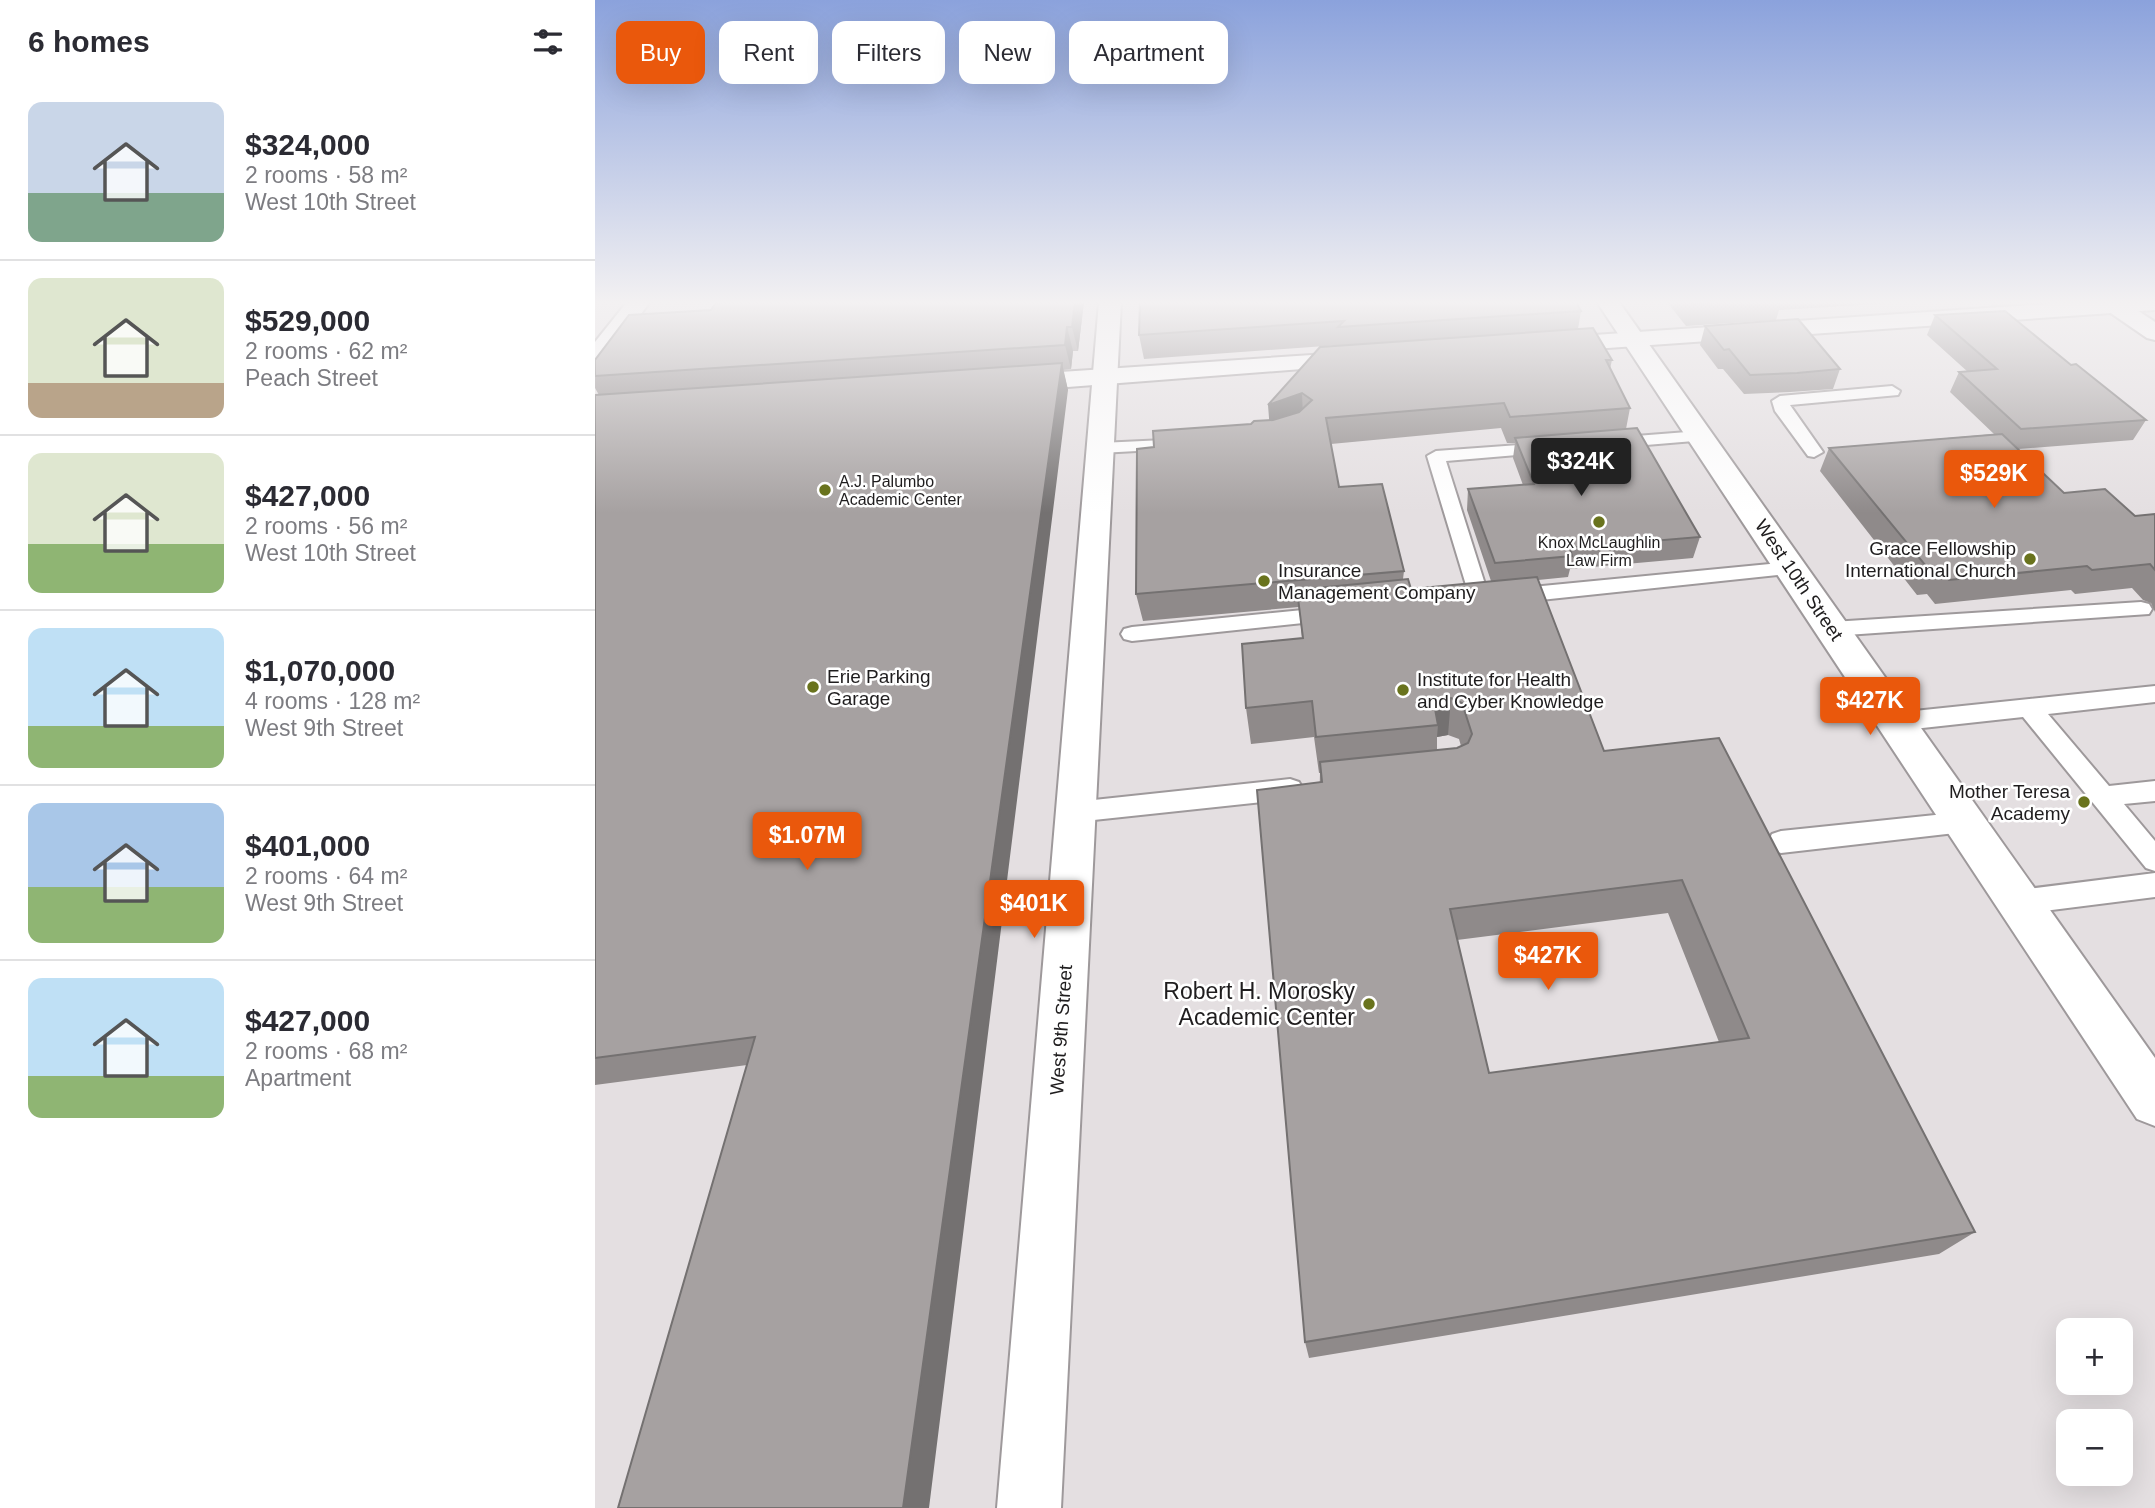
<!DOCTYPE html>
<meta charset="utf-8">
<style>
:root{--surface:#fff;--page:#f7f7f7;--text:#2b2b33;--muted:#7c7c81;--line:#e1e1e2;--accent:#ea580c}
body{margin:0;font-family:Arial,sans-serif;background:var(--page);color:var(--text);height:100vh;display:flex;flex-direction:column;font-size:26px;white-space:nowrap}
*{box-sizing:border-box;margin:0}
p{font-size:23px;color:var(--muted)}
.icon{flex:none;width:38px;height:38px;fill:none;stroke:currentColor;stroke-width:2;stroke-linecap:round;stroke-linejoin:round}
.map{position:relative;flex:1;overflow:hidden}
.side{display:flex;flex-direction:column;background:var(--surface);width:595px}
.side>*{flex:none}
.top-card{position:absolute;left:21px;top:21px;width:665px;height:63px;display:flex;gap:14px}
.tools{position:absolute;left:1461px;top:1318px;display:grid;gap:14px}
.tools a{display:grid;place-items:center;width:77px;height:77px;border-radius:14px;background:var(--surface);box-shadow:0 7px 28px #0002;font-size:35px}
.price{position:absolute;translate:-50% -60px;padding:0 16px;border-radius:7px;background:var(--accent);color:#fff;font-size:23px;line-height:46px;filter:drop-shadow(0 2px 4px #0008)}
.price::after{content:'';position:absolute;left:50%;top:42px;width:21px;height:16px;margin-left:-10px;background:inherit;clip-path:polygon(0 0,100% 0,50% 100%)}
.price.selected{background:#222;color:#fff}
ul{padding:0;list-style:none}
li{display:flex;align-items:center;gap:21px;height:175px;padding:0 28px}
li+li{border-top:2px solid var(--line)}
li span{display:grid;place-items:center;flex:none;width:196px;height:140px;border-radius:14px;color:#555}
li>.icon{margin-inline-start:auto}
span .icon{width:84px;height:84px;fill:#fffc;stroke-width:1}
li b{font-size:30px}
h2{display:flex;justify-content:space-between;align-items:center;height:84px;padding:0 28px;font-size:30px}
.tag{padding:0 24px;border-radius:14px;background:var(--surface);box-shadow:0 7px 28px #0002;font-size:24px;line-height:63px}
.tag.selected{background:var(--accent);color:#fff}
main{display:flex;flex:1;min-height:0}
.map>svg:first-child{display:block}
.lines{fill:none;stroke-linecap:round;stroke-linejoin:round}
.service-casing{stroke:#9e999b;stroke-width:4}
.minor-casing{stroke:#9e999b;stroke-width:4}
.tertiary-casing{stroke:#9e999b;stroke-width:4}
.secondary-casing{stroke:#9e999b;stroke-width:4}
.service{fill:#fff;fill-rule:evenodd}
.minor{fill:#fff;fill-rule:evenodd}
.tertiary{fill:#fff;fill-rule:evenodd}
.secondary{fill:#fff;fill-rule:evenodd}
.wall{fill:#8f8a8a;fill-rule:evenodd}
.shaded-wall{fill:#747171}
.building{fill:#a6a1a1;stroke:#747171;stroke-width:2;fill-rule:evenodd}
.poi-dot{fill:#69731d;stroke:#fff;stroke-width:2.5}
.labels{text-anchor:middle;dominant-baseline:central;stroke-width:5;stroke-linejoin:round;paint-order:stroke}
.far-poi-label{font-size:16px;fill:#1f1d1e;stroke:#fff;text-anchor:start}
.poi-label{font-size:19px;fill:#1f1d1e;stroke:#fff;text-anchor:start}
.street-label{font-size:19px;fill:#1f1d1e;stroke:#fff}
.near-poi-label{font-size:23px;fill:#1f1d1e;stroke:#fff;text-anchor:end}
</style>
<main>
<section class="side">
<h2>6 homes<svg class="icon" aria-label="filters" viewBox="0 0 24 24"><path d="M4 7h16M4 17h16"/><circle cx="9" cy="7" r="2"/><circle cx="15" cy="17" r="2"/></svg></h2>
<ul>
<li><span style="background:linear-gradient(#c9d6e8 65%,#7fa58c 0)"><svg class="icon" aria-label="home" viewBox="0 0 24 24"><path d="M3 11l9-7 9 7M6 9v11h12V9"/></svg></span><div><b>$324,000</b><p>2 rooms · 58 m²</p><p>West 10th Street</p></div></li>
<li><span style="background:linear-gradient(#dfe7d0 75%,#b9a48a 0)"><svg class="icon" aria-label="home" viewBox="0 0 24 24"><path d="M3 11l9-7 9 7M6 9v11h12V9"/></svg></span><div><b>$529,000</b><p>2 rooms · 62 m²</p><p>Peach Street</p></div></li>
<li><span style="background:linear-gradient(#dfe7d0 65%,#8fb573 0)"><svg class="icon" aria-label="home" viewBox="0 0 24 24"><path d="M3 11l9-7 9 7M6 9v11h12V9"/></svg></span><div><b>$427,000</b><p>2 rooms · 56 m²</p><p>West 10th Street</p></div></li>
<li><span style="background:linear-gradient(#bfe0f5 70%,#8fb573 0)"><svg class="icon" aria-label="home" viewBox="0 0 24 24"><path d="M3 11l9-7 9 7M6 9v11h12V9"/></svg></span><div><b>$1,070,000</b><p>4 rooms · 128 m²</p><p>West 9th Street</p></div></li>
<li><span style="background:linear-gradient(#a9c7e8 60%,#8fb573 0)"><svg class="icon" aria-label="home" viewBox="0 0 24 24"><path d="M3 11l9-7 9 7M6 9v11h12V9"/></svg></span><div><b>$401,000</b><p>2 rooms · 64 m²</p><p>West 9th Street</p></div></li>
<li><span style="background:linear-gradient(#bfe0f5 70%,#8fb573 0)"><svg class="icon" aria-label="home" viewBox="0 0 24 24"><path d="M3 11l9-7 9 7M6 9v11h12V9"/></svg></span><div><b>$427,000</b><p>2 rooms · 68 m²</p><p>Apartment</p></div></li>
</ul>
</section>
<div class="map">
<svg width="1560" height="1508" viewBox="0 0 1560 1508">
<rect width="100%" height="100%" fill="#e4dfe1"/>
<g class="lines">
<g class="service-casing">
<path id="service" d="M1297,386l8,5 -2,4 -108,10 33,47 -9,5 -6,-1 -33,-45 -3,-10 8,-5z
M1105,431l9,5 -3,4 -96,8 -9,-5 9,-5z
M591,439l6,1 3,4 -3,4 -92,5 -9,-5 9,-5z
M951,443l6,1 3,4 -3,4 -106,9 44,139 -4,5h-14l-45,-149 9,-5z
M1195,562l7,1 3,5 -3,5 -285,30 -7,-2 -4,-5 4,-5 7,-2z
M1546,602l8,2 3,5 -3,5 -317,22 -8,-2 -3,-5 3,-5 8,-2z
M738,607l8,2 3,5 -3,5 -209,22 -8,-2 -3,-5 3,-5 8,-2z
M1560,686v16l-107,12 61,72 46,-5v20l-31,3 31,37v30l-9,-3 -123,-151 -128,14 -8,-3 -4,-6 4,-6 8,-3z
M695,779l9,3 4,7 -4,7 -9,3 -215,23 -9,-3 -4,-7 4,-7 9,-3z
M1369,812l9,3 4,7 -4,7 -9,3 -183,21 -9,-3 -4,-8 4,-8 9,-3z
M1560,873v24l-136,17 -10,-4 -4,-8 4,-8 10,-4z"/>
</g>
<g class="minor-casing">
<path id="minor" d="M504,302h22l-60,1206h-64z
M1504,302h26l30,20v18l-8,-2 -45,-31z"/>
</g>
<g class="tertiary-casing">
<path id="tertiary" d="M32,302h23l-46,61 -9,2v-23z
M1002,302h22l536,756v68l-18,-7z"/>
</g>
<g class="secondary-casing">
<path id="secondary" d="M1480,302h80v8l-605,42 -9,-2 -3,-5 3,-5 9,-2z
M762,352l9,2 3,5 -3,5 -351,27 -9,-3 -4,-5 4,-5 9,-3z"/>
</g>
<use href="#service" class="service"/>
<use href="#minor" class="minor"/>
<use href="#tertiary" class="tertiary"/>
<use href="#secondary" class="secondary"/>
</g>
<path class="wall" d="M135,302h354l-6,49h-5l-2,18 -8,1 5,20 -321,675 -152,20v-690h4l-4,-7v-28z
M545,302l441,9 -3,18 34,31 -2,9 20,39 -4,21 74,108 -7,21 -123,11 -2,8 -30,3 66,171 371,481 -36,22 -630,104 -4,-16 15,-569h-1l-5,-36 -63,7 -5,-36 56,-70 -3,-31 -156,14 -7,-27 18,-147 115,-27 70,-75 -195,14 -5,-24zM906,428l6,15h8l-2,15 10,27 -55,4 -1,21 24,71 -80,8 -8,-10 1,-8 -65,-84 -8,-43zM853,735l11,4 2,7 -4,2 -20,2v-13zM1073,913l51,129 -230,31 -32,-133z
M1072,302h242l-130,8 -3,10 -90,6z
M1340,315l136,50 75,55 -13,20 -115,9 46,44 71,23 20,-2v98l-4,-9 -8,-3 -11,-12 -57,6 -4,-4 -136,14 -8,-10 -10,1 -97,-124 9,-23 165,-14 -44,-42 9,-20h9l-41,-37z
M1110,326l135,43 -7,20 -43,3 -46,2 -21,-25h-5l-18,-24z"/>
<path class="shaded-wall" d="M480,302h9l-6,49 -6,-24z
M472,327l6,24 -2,18 -6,-24z
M467,363l6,27 -139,1118h-26z
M707,393l1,26 -33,12 -2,-26z
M856,698l-3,37 -11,2 1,-12 -3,-16 5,-8z"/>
<path class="building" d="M135,302h345l-3,25h-5l-2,18 -470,31v-16l34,-45 82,-5 4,-6z
M545,302h436l5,9 -243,16 6,-6 -205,14z
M1095,302h36l-34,2z
M1410,311l66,54 5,-1 70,56 -125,9 -62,-57 38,-3 -62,-54z
M1203,319l42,50 -43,4 -47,2 -21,-26 -5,1 -19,-24z
M998,328l19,32h-6l24,48 -120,9 -6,-14 -178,15 13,69 43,-3 22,87 -268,23 1,-145 17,-2 -1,-16 98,-7 3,-3 19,-1 26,-8 13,-12 -10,-7 -34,12 52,-58z
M467,363l-159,1145h-285l137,-471 -160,21v-663z
M1042,428l63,109 -130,11 2,8 -77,7 -27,-74 66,-5 -19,-46z
M1407,434l62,59 41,-4 30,27 20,-2v56l-5,-6 -58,6 -5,-4 -138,14 -9,-10 -10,1 -101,-123z
M942,577l67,174 115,-13 256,494 -670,110 -48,-552 65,-8 -2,-20 137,-14 11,-5 4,-9 -10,-31 -11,-5 -11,3 -5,8 3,16 -122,12 -4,-36 -66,7 -4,-64 61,-6 -6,-48 111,-11 3,10zM1087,880l67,158 -260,35 -39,-164z"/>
<linearGradient id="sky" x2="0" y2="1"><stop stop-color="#8ba2dc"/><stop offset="0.59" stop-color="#f3f1f2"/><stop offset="1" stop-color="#f3f1f2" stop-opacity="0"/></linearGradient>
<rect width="1560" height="513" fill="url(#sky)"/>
<g class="poi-dot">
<circle cx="230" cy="490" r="7"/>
<circle cx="1004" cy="522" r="7"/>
<circle cx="1435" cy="559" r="7"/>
<circle cx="669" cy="581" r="7"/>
<circle cx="218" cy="687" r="7"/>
<circle cx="808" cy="690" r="7"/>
<circle cx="1489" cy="802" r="7"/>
<circle cx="774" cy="1004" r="7"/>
</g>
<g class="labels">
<g class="far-poi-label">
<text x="244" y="481">A.J. Palumbo<tspan x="244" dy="18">Academic Center</tspan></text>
<text x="1004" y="542" text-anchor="middle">Knox McLaughlin<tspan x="1004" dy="18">Law Firm</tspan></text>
</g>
<g class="poi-label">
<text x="1421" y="548" text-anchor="end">Grace Fellowship<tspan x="1421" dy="22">International Church</tspan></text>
<text x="683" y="570">Insurance<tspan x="683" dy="22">Management Company</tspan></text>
<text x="232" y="676">Erie Parking<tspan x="232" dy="22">Garage</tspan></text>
<text x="822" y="679">Institute for Health<tspan x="822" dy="22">and Cyber Knowledge</tspan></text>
<text x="1475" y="791" text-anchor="end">Mother Teresa<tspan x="1475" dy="22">Academy</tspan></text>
</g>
<g class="street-label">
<text transform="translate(1204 580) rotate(56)">West 10th Street</text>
<text transform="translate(466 1030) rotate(-86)">West 9th Street</text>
</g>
<g class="near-poi-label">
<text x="760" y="991">Robert H. Morosky<tspan x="760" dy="26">Academic Center</tspan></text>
</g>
</g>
</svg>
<div class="tools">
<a>+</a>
<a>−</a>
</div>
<b class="price selected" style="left:986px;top:498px">$324K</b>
<b class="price" style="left:1399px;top:510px">$529K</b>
<b class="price" style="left:1275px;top:737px">$427K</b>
<b class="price" style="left:212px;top:872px">$1.07M</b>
<b class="price" style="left:439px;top:940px">$401K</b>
<b class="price" style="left:953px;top:992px">$427K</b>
<div class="top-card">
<a class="tag selected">Buy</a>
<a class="tag">Rent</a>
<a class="tag">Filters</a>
<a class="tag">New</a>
<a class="tag">Apartment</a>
</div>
</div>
</main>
